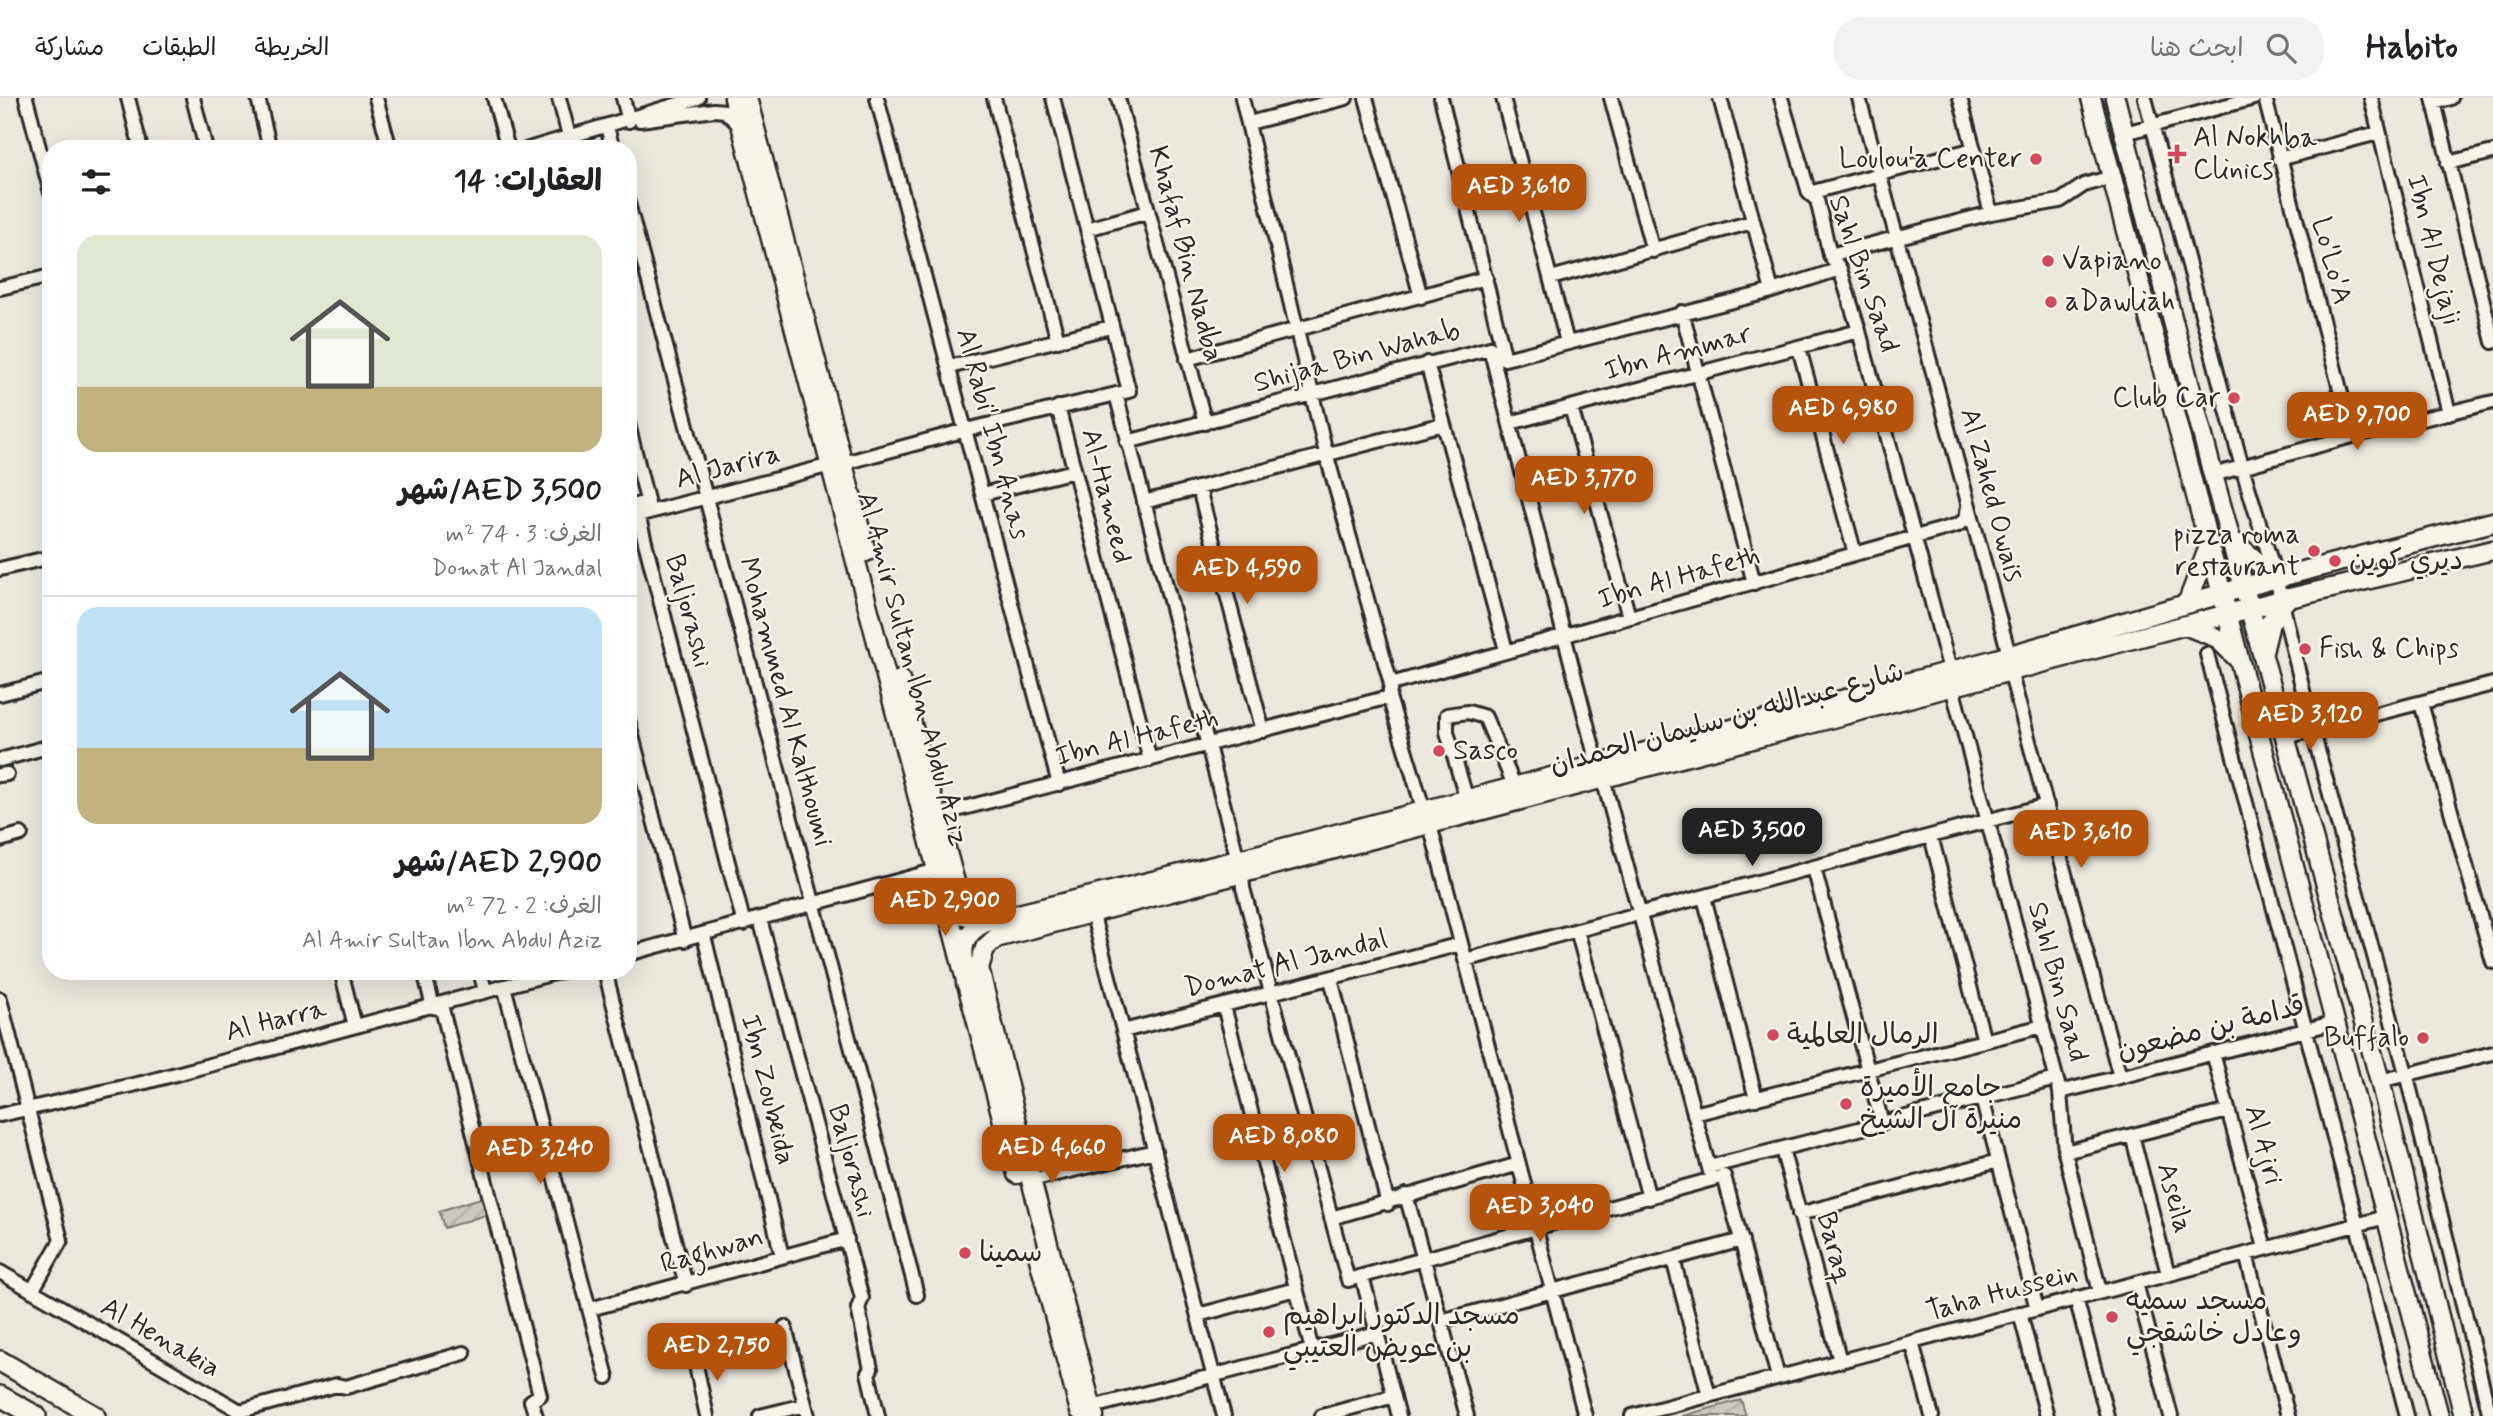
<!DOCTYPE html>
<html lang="ar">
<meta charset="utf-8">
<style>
:root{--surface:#fff;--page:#f2f2f2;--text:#202124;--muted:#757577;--line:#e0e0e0;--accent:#b45309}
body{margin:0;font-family:Mynerve,"Playpen Sans Arabic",sans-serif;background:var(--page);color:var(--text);direction:rtl;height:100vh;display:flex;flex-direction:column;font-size:26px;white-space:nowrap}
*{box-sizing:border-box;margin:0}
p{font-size:23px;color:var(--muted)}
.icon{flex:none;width:38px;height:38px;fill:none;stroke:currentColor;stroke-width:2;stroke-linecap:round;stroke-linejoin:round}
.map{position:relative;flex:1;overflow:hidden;direction:ltr}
.details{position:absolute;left:42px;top:42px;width:595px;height:840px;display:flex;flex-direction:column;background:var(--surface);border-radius:28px;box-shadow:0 7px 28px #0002;direction:rtl}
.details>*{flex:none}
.price{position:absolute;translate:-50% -60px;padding:0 16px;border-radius:14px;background:var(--accent);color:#fff;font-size:23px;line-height:46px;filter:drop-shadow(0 2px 4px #0008)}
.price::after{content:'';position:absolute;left:50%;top:42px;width:21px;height:16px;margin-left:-10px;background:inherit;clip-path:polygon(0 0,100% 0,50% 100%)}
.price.on{background:#222;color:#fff}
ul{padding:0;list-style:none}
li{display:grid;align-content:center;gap:14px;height:371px;padding:0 35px}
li+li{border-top:2px solid var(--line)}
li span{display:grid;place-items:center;height:217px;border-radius:21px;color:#555}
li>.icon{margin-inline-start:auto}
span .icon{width:126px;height:126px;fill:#fffc;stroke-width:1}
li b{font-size:30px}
h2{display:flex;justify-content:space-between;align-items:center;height:84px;padding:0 35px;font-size:30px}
header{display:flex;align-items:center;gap:42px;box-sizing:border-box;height:98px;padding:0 35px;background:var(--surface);border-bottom:2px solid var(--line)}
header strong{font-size:33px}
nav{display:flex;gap:38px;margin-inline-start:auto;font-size:24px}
.search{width:490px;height:63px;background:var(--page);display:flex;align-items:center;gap:18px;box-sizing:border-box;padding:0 24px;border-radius:28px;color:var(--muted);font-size:26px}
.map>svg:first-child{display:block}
.garden{fill:url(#garden-furrows);stroke:#7b7a75;stroke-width:2}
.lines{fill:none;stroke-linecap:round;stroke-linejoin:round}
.street-casing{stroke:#2b2b2b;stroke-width:18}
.secondary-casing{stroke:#2b2b2b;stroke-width:23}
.primary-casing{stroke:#2b2b2b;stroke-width:24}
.street{stroke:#f7f3e8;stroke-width:12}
.secondary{stroke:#f7f3e8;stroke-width:18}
.primary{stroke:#f7f3e8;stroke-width:19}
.poi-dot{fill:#d1495b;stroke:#f7f3e8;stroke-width:2.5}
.labels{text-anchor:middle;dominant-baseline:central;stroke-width:5;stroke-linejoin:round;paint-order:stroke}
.poi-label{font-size:28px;fill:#2b2b2b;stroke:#f7f3e8;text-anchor:start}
.street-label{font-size:28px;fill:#2b2b2b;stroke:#f7f3e8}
</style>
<header>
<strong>Habito</strong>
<div class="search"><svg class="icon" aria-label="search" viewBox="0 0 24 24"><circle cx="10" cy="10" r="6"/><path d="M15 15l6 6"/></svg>ابحث هنا</div>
<nav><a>الخريطة</a><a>الطبقات</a><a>مشاركة</a></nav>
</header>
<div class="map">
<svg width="2493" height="1318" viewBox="0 0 2493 1318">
<defs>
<pattern id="garden-furrows" width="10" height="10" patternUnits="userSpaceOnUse" patternTransform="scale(1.75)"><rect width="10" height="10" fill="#cbc8bf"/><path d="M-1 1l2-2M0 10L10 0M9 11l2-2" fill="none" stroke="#aeaca4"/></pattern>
</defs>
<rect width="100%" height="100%" fill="#ebe7dd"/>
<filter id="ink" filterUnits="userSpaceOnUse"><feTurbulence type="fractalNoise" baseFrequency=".0143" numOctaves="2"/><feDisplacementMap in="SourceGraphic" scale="14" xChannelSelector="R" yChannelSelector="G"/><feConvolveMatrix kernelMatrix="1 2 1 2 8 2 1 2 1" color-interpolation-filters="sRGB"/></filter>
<g filter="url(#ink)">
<path class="garden" d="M484,1099l5,17 -45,14 -5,-17z
M1741,1302l5,16h-64z"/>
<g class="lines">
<g class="street-casing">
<path id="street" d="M26,0l25,95
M128,0l13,51
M193,0l13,51
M258,0l12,51
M376,0l14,51
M494,0l14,51
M559,0l10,38
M623,0l6,23
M877,0l182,686
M994,0l64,243
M1118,0l87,325
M1242,0l84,355 65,231 -2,13 35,114
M1366,0l55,199
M1441,0l64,261
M1503,0l64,244
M1611,0l42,153
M1720,0l52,193
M1781,0l28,95 8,7 13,55 10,14 19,62 91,339
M1859,0l148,549 -1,7 -6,4
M1960,0l31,115
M2145,0l97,369 34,111 37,154 93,341 84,343
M2265,0l87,338
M2371,0l78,315
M2433,0l60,244
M2434,5l17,-5
M640,22l74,-10 11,1 15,15
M1249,25l97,-25
M607,29l6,22
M2125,35l129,-35
M528,51l170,-51
M2279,61l99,-26
M2448,65l45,-11
M1809,95l165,-44
M628,105l289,1092
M1087,131l61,-17
M1830,157l161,-42 69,-12 24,-16 28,-8
M1551,180l201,-56
M0,190l51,-12
M1682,214l72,271
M1490,250l107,415
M1799,250l56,206
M1187,261l299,-81
M1427,265l79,287
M949,269l162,-40
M1116,296l122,466
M1058,309l92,353
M1571,309l58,210
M1510,325l349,-92
M628,326l22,88
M1127,344l363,-94 15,11 267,-68 68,-22
M844,365l122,-33 163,-39 -76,-293
M2213,377l139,-39 141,-34
M1199,391l64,242
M983,396l91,-23
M1144,404l299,-78
M628,409l18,-5
M0,471l51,-12
M2207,556l200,762
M2010,573l110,406
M1391,586l567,-159 8,-6 2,-13
M1952,589l108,405 5,60 35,140
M0,596l51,-13
M2421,605l72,259
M628,622l57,220
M2286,639l207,-53
M0,662l51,-14
M0,677l7,-1
M1603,681l109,400
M1466,699l-19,-65v-17l21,-3 17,5 29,68
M937,717l452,-118
M1430,727l155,591
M1931,738l53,205
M0,742l21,-6
M1814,770l68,255
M1242,776l1,14 105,392 376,-104 54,201
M1704,799l52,202
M1092,814l132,504
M760,821l102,379 -4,10 13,61 -3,4 10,43
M744,826l-106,-409 193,-50
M1577,832l72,268
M704,838l78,320
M628,856l309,-84
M1465,862l582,-155
M341,873l14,55
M424,873l9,36 9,2 98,386 -9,6 5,15
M480,873l5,20
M605,873l81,314
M1331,881l57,225
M504,888l103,391
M0,901l61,241 -29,51
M1224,908l88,344
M1123,933l338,-87
M2213,955l52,195
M2380,983l113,-28
M2060,994l273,-69
M1982,1000l55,211
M1694,1016l349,-88
M0,1017l146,-33 416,-111
M2132,1037l36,139
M1782,1051l58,212
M2065,1054l163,-41
M1709,1069l347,-88
M1031,1082l124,-29
M1406,1097l61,221
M1799,1116l199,-53
M1331,1120l188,-54
M2246,1156l42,162
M1673,1161l36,137
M0,1174l240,139 97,-26 9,2 118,-34
M1362,1178l37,140
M2136,1185l35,133
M2076,1200l31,118
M590,1211l257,-70
M2020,1215l27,103
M1198,1217l98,-26
M1441,1223l301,-81
M785,1229l23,89
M1912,1244l20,74
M694,1258l13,60
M1092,1309l285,-74
M760,1318l45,-11
M1322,1318l72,-20
M1632,1318l754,-199"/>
</g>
<g class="secondary-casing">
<path id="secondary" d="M734,0l283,1076
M747,0l119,454
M2091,0l348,1318
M2115,0l98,377 167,606 84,335
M2233,443l28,24 22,12
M2187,506l23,-60
M2187,528l30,12 21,21
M2263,554l7,-29 17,-25
M900,582l64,235 22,7
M966,885c-3,-29 -10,-46 20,-61l252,-62 762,-202 276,-80 217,-56
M1039,1161l41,152
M1094,1318l-63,-236 -52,-212 6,-20 11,-10 1285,-338 212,-50"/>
</g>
<g class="primary-casing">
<path id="primary" d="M0,1263l95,55
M0,1298l36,20"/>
</g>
<use href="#street" class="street"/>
<use href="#secondary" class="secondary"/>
<use href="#primary" class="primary"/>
</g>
</g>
<g class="poi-dot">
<path d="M2173.5 45.5h7v7h7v7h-7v7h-7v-7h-7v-7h7z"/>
<circle cx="2036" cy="61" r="7"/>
<circle cx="2048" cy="163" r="7"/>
<circle cx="2051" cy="204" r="7"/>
<circle cx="2234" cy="300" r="7"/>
<circle cx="2314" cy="453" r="7"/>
<circle cx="2335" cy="463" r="7"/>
<circle cx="2305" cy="551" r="7"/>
<circle cx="1439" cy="653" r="7"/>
<circle cx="1773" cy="937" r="7"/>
<circle cx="2423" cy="940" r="7"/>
<circle cx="1846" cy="1006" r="7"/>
<circle cx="965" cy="1155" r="7"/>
<circle cx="2112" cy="1219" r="7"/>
<circle cx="1269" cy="1234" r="7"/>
</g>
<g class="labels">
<g class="poi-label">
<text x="2193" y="40">Al Nokhba<tspan x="2193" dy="32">Clinics</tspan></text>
<text x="2022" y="61" text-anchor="end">Loulou'a Center</text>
<text x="2062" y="163">Vapiano</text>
<text x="2065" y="204">aDawliah</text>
<text x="2220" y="300" text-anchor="end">Club Car</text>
<text x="2300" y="437" text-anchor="end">pizza roma<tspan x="2300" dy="32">restaurant</tspan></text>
<text x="2349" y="463">ديري كوين</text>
<text x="2319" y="551">Fish &amp; Chips</text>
<text x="1453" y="653">Sasco</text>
<text x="1787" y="937">الرمال العالمية</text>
<text x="2409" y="940" text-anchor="end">Buffalo</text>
<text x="1860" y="990">جامع الأميرة<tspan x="1860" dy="32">منيرة آل الشيخ</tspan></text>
<text x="979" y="1155">سمينا</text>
<text x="2126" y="1203">مسجد سميه<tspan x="2126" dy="32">وعادل خاشقجي</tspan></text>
<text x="1283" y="1218">مسجد الدكتور ابراهيم<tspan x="1283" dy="32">بن عويض العتيبي</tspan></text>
</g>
<g class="street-label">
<text transform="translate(2433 152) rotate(76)">Ibn Al Dejaji</text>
<text transform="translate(1185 156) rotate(75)">Khafaf Bin Nadba</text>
<text transform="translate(2331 163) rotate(75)">Lo'Lo'A</text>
<text transform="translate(1863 176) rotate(71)">Sahl Bin Saad</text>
<text transform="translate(1678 255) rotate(-15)">Ibn Ammar</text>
<text transform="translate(1357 259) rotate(-15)">Shijaa Bin Wahab</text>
<text transform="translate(992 336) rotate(75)">Al Rabi' Ibn Anas</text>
<text transform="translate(728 369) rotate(-15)">Al Jarira</text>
<text transform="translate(1991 397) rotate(75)">Al Zahed Owais</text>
<text transform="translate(1106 398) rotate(76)">Al-Hameed</text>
<text transform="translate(1679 480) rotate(-16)">Ibn Al Hafeth</text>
<text transform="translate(688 513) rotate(75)">Baljorashi</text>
<text transform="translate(912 571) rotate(75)">Al Amir Sultan Ibn Abdul Aziz</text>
<text transform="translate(785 604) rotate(75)">Mohammed Al Kalthoumi</text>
<text transform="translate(1727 621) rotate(-15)">شارع عبدالله بن سليمان الحمدان</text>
<text transform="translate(1137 640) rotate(-14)">Ibn Al Hafeth</text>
<text transform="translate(1286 866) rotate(-14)">Domat Al Jandal</text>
<text transform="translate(2057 884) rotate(75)">Sahl Bin Saad</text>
<text transform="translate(276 923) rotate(-14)">Al Harra</text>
<text transform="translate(2211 931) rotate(-14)">قدامة بن مضعون</text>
<text transform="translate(767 992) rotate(76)">Ibn Zoubeida</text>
<text transform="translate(2263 1047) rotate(75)">Al Ajri</text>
<text transform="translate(851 1063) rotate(75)">Baljorashi</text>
<text transform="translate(2174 1100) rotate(75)">Aseila</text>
<text transform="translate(1834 1150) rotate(75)">Baraq</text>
<text transform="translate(712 1153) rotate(-16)">Raghwan</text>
<text transform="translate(2002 1195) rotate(-15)">Taha Hussein</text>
<text transform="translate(160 1240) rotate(30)">Al Henakia</text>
</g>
</g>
</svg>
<b class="price" style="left:1519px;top:126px">AED 3,610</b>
<b class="price" style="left:1843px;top:348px">AED 6,980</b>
<b class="price" style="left:2357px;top:354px">AED 9,700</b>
<b class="price" style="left:1584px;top:418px">AED 3,770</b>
<b class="price" style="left:1247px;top:508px">AED 4,590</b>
<b class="price" style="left:2310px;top:654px">AED 3,120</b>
<b class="price on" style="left:1752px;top:770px">AED 3,500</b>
<b class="price" style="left:2081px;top:772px">AED 3,610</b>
<b class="price" style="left:945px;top:840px">AED 2,900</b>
<b class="price" style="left:1284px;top:1076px">AED 8,080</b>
<b class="price" style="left:1052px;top:1087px">AED 4,660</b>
<b class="price" style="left:540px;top:1088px">AED 3,240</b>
<b class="price" style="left:1540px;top:1146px">AED 3,040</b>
<b class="price" style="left:717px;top:1285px">AED 2,750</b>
<section class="details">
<h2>العقارات: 14<svg class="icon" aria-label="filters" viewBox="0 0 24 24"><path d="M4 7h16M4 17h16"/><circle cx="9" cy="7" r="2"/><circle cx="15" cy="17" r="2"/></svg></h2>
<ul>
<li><span style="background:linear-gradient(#dfe7d0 70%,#c2b280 0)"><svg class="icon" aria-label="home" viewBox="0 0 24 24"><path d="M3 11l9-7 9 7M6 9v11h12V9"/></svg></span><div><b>AED 3,500/شهر</b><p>الغرف: 3 · 74 m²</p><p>Domat Al Jandal</p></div></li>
<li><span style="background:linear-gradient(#bfe0f5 65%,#c2b280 0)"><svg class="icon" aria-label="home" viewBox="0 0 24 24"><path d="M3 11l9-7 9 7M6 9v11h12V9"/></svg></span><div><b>AED 2,900/شهر</b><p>الغرف: 2 · 72 m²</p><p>Al Amir Sultan Ibn Abdul Aziz</p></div></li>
</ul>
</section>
</div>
